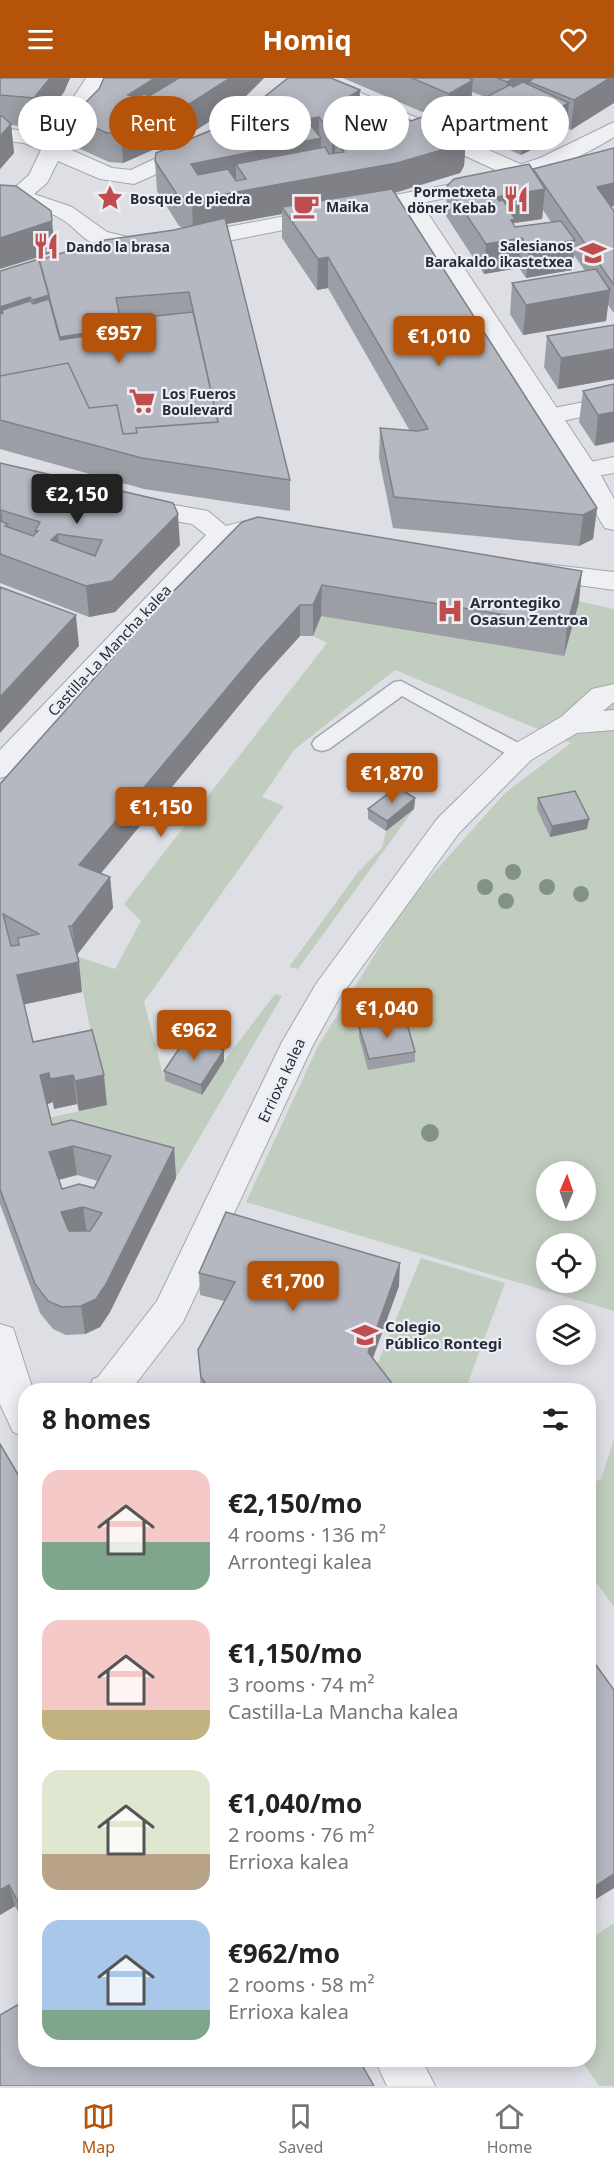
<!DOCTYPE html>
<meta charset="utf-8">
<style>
:root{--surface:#fff;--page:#f6f6f6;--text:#222;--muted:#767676;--line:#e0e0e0;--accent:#b45309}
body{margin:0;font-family:"Noto Sans",sans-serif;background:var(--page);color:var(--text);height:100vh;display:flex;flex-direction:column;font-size:22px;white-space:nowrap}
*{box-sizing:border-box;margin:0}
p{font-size:20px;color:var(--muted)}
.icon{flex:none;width:33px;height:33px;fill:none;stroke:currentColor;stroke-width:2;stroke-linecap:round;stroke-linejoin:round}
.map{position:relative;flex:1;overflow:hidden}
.side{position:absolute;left:18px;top:1305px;width:578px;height:684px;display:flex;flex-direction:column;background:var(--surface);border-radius:24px;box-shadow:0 3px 15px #0003}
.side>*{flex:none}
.guide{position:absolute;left:18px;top:18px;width:579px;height:54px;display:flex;gap:12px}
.needle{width:39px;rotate:2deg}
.controls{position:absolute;left:536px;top:1083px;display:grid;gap:12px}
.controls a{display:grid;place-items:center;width:60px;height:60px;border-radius:50%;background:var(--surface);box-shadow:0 3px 15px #0003;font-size:30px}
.price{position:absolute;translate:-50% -51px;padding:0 14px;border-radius:6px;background:var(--accent);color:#fff;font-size:20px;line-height:39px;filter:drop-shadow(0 2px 3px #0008)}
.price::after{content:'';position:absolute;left:50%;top:36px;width:18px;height:14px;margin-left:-9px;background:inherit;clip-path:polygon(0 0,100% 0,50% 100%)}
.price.active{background:#222;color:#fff}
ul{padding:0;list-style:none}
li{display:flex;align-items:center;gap:18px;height:150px;padding:0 24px}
li span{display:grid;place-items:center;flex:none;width:168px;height:120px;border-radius:18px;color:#555}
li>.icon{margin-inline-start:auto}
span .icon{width:72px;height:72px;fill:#fffc;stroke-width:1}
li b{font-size:26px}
h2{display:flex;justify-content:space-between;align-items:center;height:72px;padding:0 24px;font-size:26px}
.tag{padding:0 21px;border-radius:27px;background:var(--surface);box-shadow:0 3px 15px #0003;font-size:21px;line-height:54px}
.tag.active{background:var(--accent);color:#fff}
header{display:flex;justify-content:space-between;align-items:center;height:78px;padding:0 24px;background:var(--accent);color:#fff;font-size:27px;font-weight:700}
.tab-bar{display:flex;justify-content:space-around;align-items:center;height:84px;border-top:2px solid var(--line);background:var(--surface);font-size:16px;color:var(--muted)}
.tab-bar a{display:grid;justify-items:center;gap:3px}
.tab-bar .active{color:var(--accent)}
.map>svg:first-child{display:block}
.green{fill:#c1cebf;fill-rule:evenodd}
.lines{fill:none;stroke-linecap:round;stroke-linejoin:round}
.service-casing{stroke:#a3a6ae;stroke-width:3}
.pedestrian-casing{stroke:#a3a6ae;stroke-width:2}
.minor-casing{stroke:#a3a6ae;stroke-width:2}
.service{fill:#eff0f4;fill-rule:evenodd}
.pedestrian{fill:#eff0f4;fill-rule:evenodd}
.minor{fill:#eff0f4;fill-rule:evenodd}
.tree{fill:#829385}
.wall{fill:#9c9ea6;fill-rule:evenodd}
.shaded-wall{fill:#7f8187}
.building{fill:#b5b8c1;stroke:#7f8187;stroke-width:1.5;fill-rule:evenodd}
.labels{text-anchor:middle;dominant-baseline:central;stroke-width:4.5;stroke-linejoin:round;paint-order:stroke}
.far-poi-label{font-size:14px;font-weight:bold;fill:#282c3a;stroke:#eceef3;text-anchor:start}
.poi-label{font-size:15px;font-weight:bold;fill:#282c3a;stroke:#eceef3;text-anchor:start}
.street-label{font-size:15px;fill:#282c3a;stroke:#eceef3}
</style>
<header><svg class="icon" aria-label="menu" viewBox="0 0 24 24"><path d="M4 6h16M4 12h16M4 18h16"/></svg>Homiq<svg class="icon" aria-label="heart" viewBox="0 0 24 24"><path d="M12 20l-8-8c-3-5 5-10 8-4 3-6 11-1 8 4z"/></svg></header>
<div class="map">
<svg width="614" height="2008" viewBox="0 0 614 2008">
<rect width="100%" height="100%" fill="#dddfe5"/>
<path class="green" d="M578,523l36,8v702l-368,-109 72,-156 88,-142 99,-111 66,-50 -176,-73 -101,80 -32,47 22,9 -140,196 21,79 36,14 23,-34 51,-67 7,2 -106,182 -101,-29 -19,6 -8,-37 59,-13 -11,-45 -20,-104 39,13 26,-48 -17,-17 203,-261 -14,-7 8,-20zM546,1094h39v38h-39zM546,1166h39v38h-39z
M414,731l-116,160 -9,-2 69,-95 24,-24 4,-17z
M421,1180l84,25 -40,107h-49l-44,-13z
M614,1361v168l-26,-36v-86l13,-6z
M614,1845v163h-15l-18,-26h7v-120z"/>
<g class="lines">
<g class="service-casing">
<path id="service" d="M401,603l127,67 3,5 -3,5 -7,2 -7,-2 -112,-62 -73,53 -7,2 -7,-2 -3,-5 3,-5 79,-57z"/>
</g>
<g class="pedestrian-casing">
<path id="pedestrian" d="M301,0h27l201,90 3,5 -3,5 -8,2 -8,-2 -209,-96z
M614,318v14l-66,14 -9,-3 -4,-5 4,-5z
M614,379v16l-29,5 -9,-3 -4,-5 4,-5z"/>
</g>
<g class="minor-casing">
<path id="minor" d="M86,0h20l-41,68 4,3 43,19 19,2 57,-27 8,-2 8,2 3,5 -3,5 -70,31 -34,-5 -42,-18 -11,22 -13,11 38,13 35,25 50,12 4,5 -4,5 -8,2c-19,-3 -42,-5 -60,-15 -10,-6 -16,-15 -26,-21 -19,-12 -41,-16 -63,-19v-14l13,2 16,-14 12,-25 -17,-7 -24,-3v-12l28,3 20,6z
M614,44v15c-59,37 -125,53 -193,66l177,267 16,29v31l-9,-2 -4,-6 -29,-52 -170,-263 -216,42 -8,-2 -3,-5 3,-5 8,-2 287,-55 67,-22z
M135,420l73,13 18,15c20,-6 38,-7 58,-2l4,6 -4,6c-27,7 -35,-5 -65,14l-209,225 -10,3v-28l206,-215 -14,-11 -66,-12 -4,-6 4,-6z
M536,485l78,9v18l-88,-12 -3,-6 3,-6z
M614,606v18l-11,9 11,-1v20l-37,3 -46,27 -72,73 -121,167 -25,45 -130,277 -52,68h-43l5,-11 5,-2 59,-76 125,-259 34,-58 121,-165 74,-73 50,-29 31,-28z
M0,1246l13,4 20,62h-7v47l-13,-5 -13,-28z
M375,1982h47l13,26h-48z"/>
</g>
<use href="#service" class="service"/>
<use href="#pedestrian" class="pedestrian"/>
<use href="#minor" class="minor"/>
</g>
<g class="tree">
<circle cx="513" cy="794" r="8"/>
<circle cx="485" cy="809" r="8"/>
<circle cx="547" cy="809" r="8"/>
<circle cx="581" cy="816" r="8"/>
<circle cx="506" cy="823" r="8"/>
<circle cx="430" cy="1055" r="9"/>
</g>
<path class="wall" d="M0,0h70l-6,14 -27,36 -26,-3 3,28 -14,16z
M104,0h160l-24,24 -47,30 -70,31 -14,-1 -31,-14 -3,-35 24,-24z
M343,0h271l-43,52 -4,-2 -1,4 -45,23 -53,-23 1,-22 -21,13zM472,14l16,6 -3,2 -14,2z
M248,32l112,4 13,18 8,-2v-5l30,-4 55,15 -2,30 -4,7 -65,20 202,315 -4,31 -14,7 -186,-18 -14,-70 1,-30 30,3 -82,-143 -11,2 -35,-52v-24l-56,10 64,256v31l-146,-22 -144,-40v-178l39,-11 145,-32 -5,-2 -22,-35 -2,-30z
M614,70v58l-3,1 3,4v102l-6,-8 -2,16 -83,14 -13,-21 2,-31 73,-12 -11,-16 -2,15 -46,8 -7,-10 -35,6 -38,-58 1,-30 86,-16zM543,132l8,12 -36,5 -1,-2v-2l28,-4z
M614,247v54l-56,10 -14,-22 3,-31z
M614,306l-19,62 -16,-24 4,-31z
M0,385l180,82 -65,67 -26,5 -89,-34z
M242,444l337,80 -15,54 -243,-40 -8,20h-13l-40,44 -159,193 9,4 3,31 -36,47 5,37 -58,12 9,38 74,63 -28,6 -2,-7 -23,5 -1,-7 -6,2 5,21 122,23 2,30 -66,134 -10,15 -15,7 -19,1 -13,-6 -13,-16 -40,-109v-420zM77,1097l21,6 -4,7 -32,1 -3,-9z
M415,720l-1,11 -28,22 -18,-12v-10z
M538,720l51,21 -2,10 -37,8 -13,-28z
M359,949l56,25v10l-47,8 -9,-33z
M224,983l-22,34 -37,-14 -1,-10z
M199,1195l200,13 -26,72 24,32h-196l-3,-40 26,-49 -24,-6z
M0,1366l26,44v439l-11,-21 -15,9z"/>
<path class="shaded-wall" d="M50,0h20l-6,14 -27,36 -3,-30z
M155,0h46l-53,22 -8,-4 1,21 -13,-22z
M230,0h34l-24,24 -47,30 -70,31 -2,-30z
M514,0h28l-13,4 -1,10 -23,14 2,-24z
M610,0h4v25l-43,27 3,-30z
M473,2l-2,23h-1l-1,7 -21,13 1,-29z
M360,12l-1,30 -12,-22z
M569,25l-3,29 -45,23 3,-29z
M302,35v29l4,-1v-22l13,-2v21h2v30l-75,11 -10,-15v21l-44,9 -1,-30 64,-39 1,26 29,-35z
M11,46l3,29 -14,16v-33z
M349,55v30l-5,-11 -9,-12v25l-3,1v-30z
M466,58l-2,30 -4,7 -64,19 -110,21 -4,-6v7l-89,16 -1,-30z
M614,105v23l-20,5 3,-24z
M545,111l-3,30 -28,4 -1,17 9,-2 -3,30 -35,6 2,-30 10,-47z
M52,143l3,31 -55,17v-31z
M575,162l-3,30 -46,8 3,-30z
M328,179v31l-11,2 1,-31z
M610,212l-4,31 -83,14 3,-30z
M49,217l3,32 -16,5 -3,-32z
M30,219l3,32 -33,14v-36z
M118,250l2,20 -120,59 60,-70z
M614,271v30l-56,10 3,-31z
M614,334v30l-19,4 3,-31z
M597,430l-4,31 -14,7 4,-31z
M1,432l4,31 -5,6v-36z
M178,436l2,31 -65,67 -26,5 -3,-31z
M58,456l3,31 -10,-25z
M582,493l-3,31 -15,54 3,-31z
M322,507l-1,31 -8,20v-31z
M300,527v31l-40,44 -177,215 -4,-30 181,-216z
M76,537l3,31 -79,87v-36z
M415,720l-1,11 -28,22 1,-10z
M589,741l-2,10 -37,8 2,-11z
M110,799l3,31 -37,48 -4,-30z
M79,884l3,30 -60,13 -5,-30z
M224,972v11l-22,34 -1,-10z
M49,995l4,29 -8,3 -5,-30z
M73,997l4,29 -23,5 -4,-30z
M104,997l3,30 -28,6 -4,-30z
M73,1068l4,29 -24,6 -4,-29z
M174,1070l2,30 -66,134 -10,15 -15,7 -4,-28z
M83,1129l4,29 -22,5 -4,-29z
M400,1185l-1,23 -32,88 1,-22z
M614,1796v14l-26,16v-13z
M9,1807l6,21 -15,9v-25z"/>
<path class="building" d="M0,0h50l-16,20 -34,-3z
M104,0h51l-27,17 20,5 -8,-4 4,-2 5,2 30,-18h51l-39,25 -70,30h-14l-32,-14v-6l24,-24z
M288,0h43l29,12 -13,8 26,34 12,-3 -4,-4 26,-7 4,3 11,-4 44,19 -4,8 -65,19 -205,37 -14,-4 -23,-35 1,-8 58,-24 34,-19zM302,35l4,6 13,-2 13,19 17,-3 3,4 -17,3 9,12 -15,2 -4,-7 -89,17 10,15 -10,2 -8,-12 -30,6 -7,-11 130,-26 -13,-16 -16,2 -7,-8zM255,47l11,3 2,6 -21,3 -4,-5z
M412,0h56l5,2 -24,14z
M497,0h17l-7,4z
M534,0h76l-36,22 -45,-18z
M523,4l46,21 -45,23 -54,-23 12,-5 3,2 6,-3 -3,-1 22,-11 3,2z
M0,38h2l9,8 -11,12z
M614,70v35l-17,4 17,24v74l-81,-116z
M529,86l16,25 -49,8 3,4 4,-1 12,19 -4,1 4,7 46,-6 14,19 -46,8 -7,-10 -36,6 -39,-58 7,-7z
M0,107l16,1 35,25 1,10 -52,17z
M392,111l205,319 -14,7 -189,-18 -14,-69 37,3 11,-2 -100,-172 -10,2 -36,-52z
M225,140l65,262 -148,-22 -142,-38v-44l68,-13 21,45 28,-3 6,29 14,-1 -1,-5 82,-6 -29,-130 -73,6 4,19h-2v11l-58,9 -21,-77 66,-20 69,-10z
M39,181l10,36 -16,5 -3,-3 -30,10 2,3h-2v-39z
M596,191l14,21 -84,15 -14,-22z
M49,221l11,41 58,-9v-11l75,-8 25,110 -82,6 1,5 -14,1 -6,-29 -28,3 -21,-45 -68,13v-62l3,-1 -1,-3 28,-9 3,3z
M614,247v24l-53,9 -14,-22z
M614,306v28l-16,3 -15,-24z
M0,385l173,40 5,11 -66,67 -26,5 -86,-32v-33l8,3 -3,2 28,10 5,-5h-3l5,-9 -39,-12 -1,1zM58,456l28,4 16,2 -7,16 -44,-16z
M258,439l324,54 -15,54 -245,-40 -9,20h-13l-40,44 -181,216 31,12 -38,49h-3l10,36 -62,13 16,67 59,-12 12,45 -29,6 -2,-6 -23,4 -1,-6 -9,2 12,50 19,-5 103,28 -68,136 -10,15 -15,7 -19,1 -14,-6 -13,-17 -35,-95v-405l154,-173 88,-89zM3,836l36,20 -21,4 1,7 -8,1zM73,1068l38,10 -17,32 -15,-4 -17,5 -13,-37zM83,1129l19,6 -12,18h-21l-8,-19z
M0,509l76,28 -76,82z
M397,709l18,11 -28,23 -19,-12z
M575,713l14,28 -37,7 -14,-28z
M406,942l9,32 -46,7 -10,-32z
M187,959l37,13 -23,35 -37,-14z
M226,1134l174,51 -32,89 29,38h-187l-9,-13 -3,-27 37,-68 -36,-9z
M0,1366l26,44v429l-17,-32 -9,5z
M588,1576l26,36v184l-26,17z
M26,1922v60h333l15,26h-374v-71z"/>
<defs>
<g id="sight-bare" transform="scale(2.07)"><path d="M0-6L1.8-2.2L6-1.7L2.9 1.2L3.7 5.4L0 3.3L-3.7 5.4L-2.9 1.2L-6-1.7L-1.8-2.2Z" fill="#bf4d4e" stroke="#eceef3" stroke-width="2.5" paint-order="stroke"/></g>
<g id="restaurant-bare" transform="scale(2.07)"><path d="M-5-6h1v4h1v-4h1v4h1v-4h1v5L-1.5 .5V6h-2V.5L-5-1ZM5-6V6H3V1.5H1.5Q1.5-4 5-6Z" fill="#bf4d4e" stroke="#eceef3" stroke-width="2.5" paint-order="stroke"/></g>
<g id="cafe-bare" transform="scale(2.07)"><path d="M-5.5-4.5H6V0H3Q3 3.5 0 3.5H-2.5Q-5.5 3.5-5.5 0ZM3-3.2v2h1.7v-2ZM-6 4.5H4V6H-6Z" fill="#bf4d4e" stroke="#eceef3" stroke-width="2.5" paint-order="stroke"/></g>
<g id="school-bare" transform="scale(2.07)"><path d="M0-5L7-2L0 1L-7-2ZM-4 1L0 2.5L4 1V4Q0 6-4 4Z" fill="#bf4d4e" stroke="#eceef3" stroke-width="2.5" paint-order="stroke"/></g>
<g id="supermarket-bare" transform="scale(2.07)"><path d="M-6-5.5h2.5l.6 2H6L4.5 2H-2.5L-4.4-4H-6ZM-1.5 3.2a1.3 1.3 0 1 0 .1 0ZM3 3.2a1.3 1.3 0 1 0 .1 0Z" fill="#bf4d4e" stroke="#eceef3" stroke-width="2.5" paint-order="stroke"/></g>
<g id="hospital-bare" transform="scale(2.07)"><path d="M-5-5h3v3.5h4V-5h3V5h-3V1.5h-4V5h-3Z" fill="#bf4d4e" stroke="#eceef3" stroke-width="2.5" paint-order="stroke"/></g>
</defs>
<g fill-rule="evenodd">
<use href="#sight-bare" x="110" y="120"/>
<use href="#restaurant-bare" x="516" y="121"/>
<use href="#cafe-bare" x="306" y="128"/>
<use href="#restaurant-bare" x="46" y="168"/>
<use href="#school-bare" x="593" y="175"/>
<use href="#supermarket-bare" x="142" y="323"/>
<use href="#hospital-bare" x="450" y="533"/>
<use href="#school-bare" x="365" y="1257"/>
</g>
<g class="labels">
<g class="far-poi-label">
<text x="496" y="113" text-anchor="end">Pormetxeta<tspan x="496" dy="16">döner Kebab</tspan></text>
<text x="130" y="120">Bosque de piedra</text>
<text x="326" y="128">Maika</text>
<text x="573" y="167" text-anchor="end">Salesianos<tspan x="573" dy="16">Barakaldo ikastetxea</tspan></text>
<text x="66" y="168">Dando la brasa</text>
<text x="162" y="315">Los Fueros<tspan x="162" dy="16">Boulevard</tspan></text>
</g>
<g class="poi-label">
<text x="470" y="524">Arrontegiko<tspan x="470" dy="17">Osasun Zentroa</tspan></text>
<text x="385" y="1248">Colegio<tspan x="385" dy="17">Público Rontegi</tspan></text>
</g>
<g class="street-label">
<text transform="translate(109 572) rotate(-47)">Castilla-La Mancha kalea</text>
<text transform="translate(281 1002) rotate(-65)">Errioxa kalea</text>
</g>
</g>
</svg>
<div class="controls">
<a><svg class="needle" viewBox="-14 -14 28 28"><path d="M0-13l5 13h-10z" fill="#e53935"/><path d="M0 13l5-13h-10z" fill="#767676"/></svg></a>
<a><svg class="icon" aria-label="locate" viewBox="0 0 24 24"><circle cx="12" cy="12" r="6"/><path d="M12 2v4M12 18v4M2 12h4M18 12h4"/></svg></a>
<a><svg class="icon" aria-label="layers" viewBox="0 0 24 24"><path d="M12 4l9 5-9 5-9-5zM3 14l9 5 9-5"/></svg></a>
</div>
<b class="price" style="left:119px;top:286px">€957</b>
<b class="price" style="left:439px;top:289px">€1,010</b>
<b class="price active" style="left:77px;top:447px">€2,150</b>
<b class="price" style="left:392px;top:726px">€1,870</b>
<b class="price" style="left:161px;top:760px">€1,150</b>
<b class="price" style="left:387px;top:961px">€1,040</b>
<b class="price" style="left:194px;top:983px">€962</b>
<b class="price" style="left:293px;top:1234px">€1,700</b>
<div class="guide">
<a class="tag">Buy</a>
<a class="tag active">Rent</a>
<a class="tag">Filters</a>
<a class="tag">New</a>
<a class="tag">Apartment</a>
</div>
<section class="side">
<h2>8 homes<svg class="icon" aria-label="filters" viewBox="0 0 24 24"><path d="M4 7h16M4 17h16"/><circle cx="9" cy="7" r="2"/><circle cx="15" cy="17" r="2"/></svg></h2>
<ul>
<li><span style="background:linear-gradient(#f6c9c9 60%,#7fa58c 0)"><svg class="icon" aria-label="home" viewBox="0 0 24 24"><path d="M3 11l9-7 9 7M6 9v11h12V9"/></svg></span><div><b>€2,150/mo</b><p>4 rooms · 136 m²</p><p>Arrontegi kalea</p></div></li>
<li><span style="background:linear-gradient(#f6c9c9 75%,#c2b280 0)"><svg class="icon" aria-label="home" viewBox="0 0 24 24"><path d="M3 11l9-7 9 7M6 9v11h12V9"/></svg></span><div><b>€1,150/mo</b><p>3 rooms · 74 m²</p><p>Castilla-La Mancha kalea</p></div></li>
<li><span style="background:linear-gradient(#dfe7d0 70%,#b9a48a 0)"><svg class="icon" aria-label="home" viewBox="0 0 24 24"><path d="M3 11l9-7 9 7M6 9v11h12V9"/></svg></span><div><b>€1,040/mo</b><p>2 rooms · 76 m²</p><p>Errioxa kalea</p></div></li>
<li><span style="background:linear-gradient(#a9c7e8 75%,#7fa58c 0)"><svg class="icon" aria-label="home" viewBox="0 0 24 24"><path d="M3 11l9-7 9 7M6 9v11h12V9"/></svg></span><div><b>€962/mo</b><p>2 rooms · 58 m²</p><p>Errioxa kalea</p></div></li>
</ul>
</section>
</div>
<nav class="tab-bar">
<a class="active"><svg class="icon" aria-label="map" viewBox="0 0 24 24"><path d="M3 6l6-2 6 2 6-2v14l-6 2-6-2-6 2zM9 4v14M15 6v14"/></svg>Map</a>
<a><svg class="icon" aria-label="saved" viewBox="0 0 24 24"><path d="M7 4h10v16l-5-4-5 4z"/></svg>Saved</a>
<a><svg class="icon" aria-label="home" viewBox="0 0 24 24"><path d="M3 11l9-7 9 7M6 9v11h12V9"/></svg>Home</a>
</nav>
